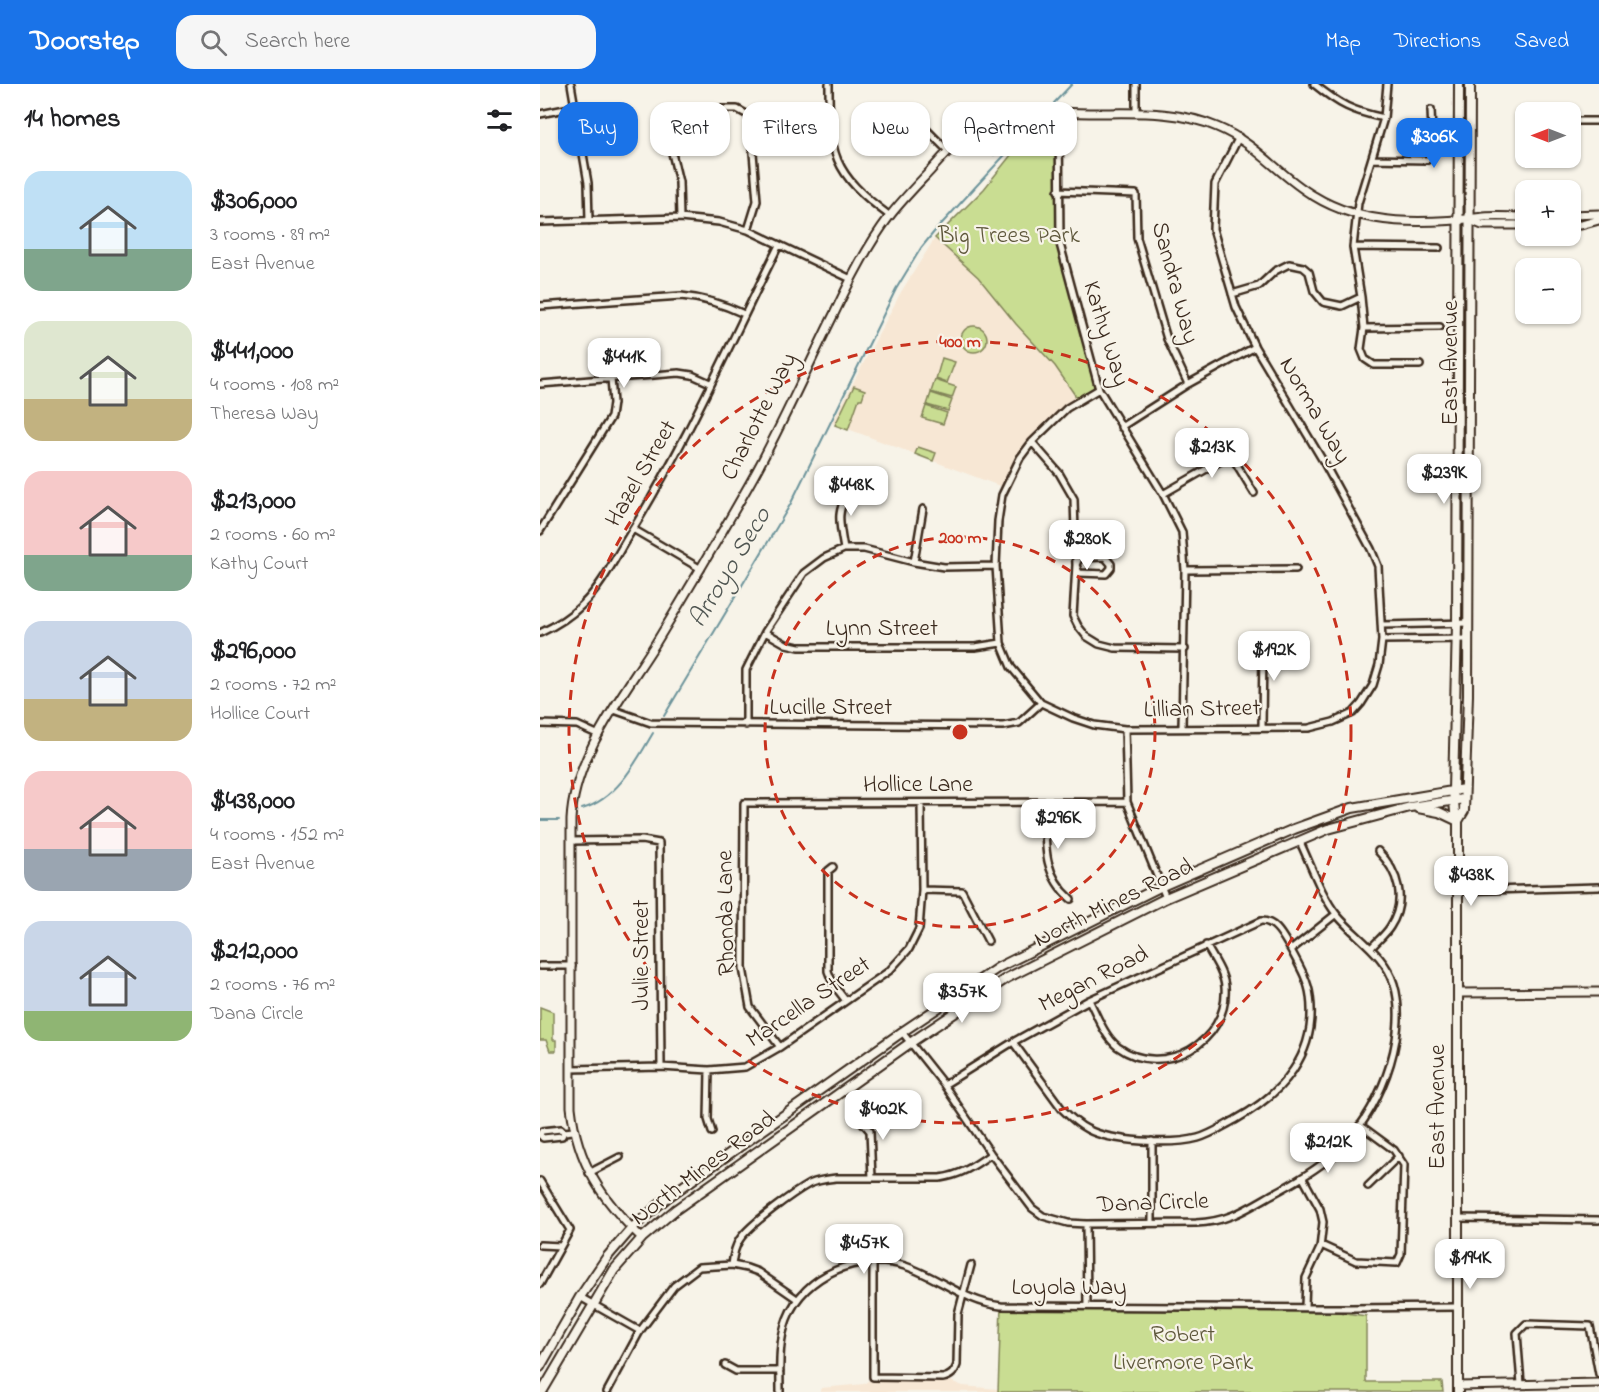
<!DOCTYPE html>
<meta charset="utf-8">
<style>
:root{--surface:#fff;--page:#f6f6f6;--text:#202124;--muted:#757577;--accent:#1a73e8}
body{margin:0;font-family:"Indie Flower",sans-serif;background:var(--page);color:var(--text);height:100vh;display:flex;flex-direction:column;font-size:22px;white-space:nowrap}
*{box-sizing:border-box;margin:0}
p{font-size:20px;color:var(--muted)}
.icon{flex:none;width:33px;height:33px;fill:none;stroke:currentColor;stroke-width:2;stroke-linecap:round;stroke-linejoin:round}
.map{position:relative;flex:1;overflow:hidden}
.side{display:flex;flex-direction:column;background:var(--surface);width:540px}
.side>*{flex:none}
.hud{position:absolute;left:18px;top:18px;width:570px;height:54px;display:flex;gap:12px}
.needle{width:39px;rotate:270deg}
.buttons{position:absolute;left:975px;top:18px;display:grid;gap:12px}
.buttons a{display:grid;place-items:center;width:66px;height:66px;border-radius:12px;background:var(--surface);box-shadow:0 2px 4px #0004;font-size:30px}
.price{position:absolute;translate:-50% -51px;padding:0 14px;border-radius:12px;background:#fff;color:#222;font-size:20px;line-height:39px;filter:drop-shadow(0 2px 3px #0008)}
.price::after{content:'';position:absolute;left:50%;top:36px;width:18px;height:14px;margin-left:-9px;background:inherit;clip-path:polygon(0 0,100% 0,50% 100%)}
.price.current{background:var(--accent);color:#fff}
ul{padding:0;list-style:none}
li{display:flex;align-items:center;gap:18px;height:150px;padding:0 24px}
li span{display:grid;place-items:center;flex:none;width:168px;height:120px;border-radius:18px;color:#555}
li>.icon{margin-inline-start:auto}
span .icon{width:72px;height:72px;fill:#fffc;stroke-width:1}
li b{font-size:26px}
h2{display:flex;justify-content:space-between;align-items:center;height:72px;padding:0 24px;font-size:26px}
.pill{padding:0 21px;border-radius:18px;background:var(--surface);box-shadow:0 2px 4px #0004;font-size:21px;line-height:54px}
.pill.current{background:var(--accent);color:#fff}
header{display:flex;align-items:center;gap:36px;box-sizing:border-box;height:84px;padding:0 30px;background:var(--accent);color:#fff}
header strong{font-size:28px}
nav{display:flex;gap:33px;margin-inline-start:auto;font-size:21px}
.search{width:420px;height:54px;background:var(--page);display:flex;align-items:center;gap:15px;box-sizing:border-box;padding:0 21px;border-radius:18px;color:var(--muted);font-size:22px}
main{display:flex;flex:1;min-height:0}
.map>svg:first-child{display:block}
.built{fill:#f7e7d4}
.green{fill:#c9dd92;stroke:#828458;stroke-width:1.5}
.water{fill:#8fdbef;stroke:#6d949b;stroke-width:1.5}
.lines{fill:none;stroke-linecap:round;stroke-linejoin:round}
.stream{stroke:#6d949b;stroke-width:2}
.minor-casing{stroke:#3b2a1e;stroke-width:10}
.tertiary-casing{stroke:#3b2a1e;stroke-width:11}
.secondary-casing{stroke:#3b2a1e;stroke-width:12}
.minor{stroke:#f7f3e8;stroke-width:5}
.tertiary{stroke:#f7f3e8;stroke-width:7}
.secondary{stroke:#f7f3e8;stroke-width:8}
.ring{fill:none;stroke:#c8321e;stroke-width:3;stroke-dasharray:10 8}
.labels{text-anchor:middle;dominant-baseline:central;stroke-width:4.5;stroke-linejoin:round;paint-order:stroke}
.park-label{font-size:24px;fill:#5e573b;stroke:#f7f3e8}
.street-label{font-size:24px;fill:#3b2a1e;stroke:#f7f3e8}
.water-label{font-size:26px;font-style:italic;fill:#505652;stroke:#f7f3e8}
.centre{fill:#c8321e;stroke:#f7f3e8;stroke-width:3}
.ring-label{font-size:18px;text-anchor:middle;font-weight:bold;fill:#c8321e;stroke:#f7f3e8;stroke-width:4.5;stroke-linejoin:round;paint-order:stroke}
</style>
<header>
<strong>Doorstep</strong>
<div class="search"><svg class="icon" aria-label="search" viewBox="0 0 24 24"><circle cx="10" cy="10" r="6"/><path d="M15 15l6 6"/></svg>Search here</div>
<nav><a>Map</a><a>Directions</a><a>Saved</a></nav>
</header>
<main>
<section class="side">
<h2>14 homes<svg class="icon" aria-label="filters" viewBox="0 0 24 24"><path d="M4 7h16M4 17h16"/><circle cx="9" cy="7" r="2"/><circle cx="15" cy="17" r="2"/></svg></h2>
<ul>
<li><span style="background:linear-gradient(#bfe0f5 65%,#7fa58c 0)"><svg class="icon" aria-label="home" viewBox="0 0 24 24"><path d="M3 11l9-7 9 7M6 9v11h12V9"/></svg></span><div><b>$306,000</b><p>3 rooms · 89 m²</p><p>East Avenue</p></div></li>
<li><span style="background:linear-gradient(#dfe7d0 65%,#c2b280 0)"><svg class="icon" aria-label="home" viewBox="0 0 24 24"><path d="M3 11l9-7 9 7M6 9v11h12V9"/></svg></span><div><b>$441,000</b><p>4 rooms · 108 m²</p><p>Theresa Way</p></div></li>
<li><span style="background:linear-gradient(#f6c9c9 70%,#7fa58c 0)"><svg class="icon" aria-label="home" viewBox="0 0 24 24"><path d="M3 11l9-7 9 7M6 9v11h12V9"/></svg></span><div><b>$213,000</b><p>2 rooms · 60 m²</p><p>Kathy Court</p></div></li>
<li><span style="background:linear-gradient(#c9d6e8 65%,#c2b280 0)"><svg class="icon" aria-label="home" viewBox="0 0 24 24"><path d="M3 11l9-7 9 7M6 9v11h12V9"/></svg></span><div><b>$296,000</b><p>2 rooms · 72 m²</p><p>Hollice Court</p></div></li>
<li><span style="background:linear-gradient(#f6c9c9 65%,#9aa5b1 0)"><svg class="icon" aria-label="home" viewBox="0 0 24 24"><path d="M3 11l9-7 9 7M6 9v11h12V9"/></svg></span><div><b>$438,000</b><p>4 rooms · 152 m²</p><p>East Avenue</p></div></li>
<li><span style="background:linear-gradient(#c9d6e8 75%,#8fb573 0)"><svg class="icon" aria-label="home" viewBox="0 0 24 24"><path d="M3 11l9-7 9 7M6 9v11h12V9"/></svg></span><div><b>$212,000</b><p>2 rooms · 76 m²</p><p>Dana Circle</p></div></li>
</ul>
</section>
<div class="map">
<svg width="1059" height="1308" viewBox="0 0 1059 1308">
<rect width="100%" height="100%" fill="#f7f3e8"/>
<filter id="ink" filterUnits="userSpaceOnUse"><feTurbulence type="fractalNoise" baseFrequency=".0167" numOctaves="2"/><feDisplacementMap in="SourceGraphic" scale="12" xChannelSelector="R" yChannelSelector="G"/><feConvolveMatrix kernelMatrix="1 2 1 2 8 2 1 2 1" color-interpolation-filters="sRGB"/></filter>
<g filter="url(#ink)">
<path class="built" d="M395,154l43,39 38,47 39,42 24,35 -47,41 -27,46 -173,-65 69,-131z
M333,1293l70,1 20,8 35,3v3h-177v-4l43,-4z"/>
<path class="green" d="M519,29l1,131 39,145 -20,12 -24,-35 -39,-42 -38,-47 -43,-39 49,-49 35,-44 21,-20h4z
M421 255a13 13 0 1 1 26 0a13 13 0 1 1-26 0Z
M402,274l13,4 -8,21 -11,-4z
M395,296l21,7 -4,11 -21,-6z
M314,302l11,4 -3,9h-3l-11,31 -13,-5z
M391,309l21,7 -4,11 -21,-6z
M386,322l21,7 -4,11 -21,-6z
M378,363l18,6 -3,8 -18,-7z
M0,923l13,5v28h3v11h-6l-4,-11h-6z
M461,1222l304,1 61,9v66h76l1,10h-445z"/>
<path class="water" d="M464,45l7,8 -17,18 -7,-6z"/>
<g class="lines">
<path class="stream" d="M514,19l18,-19
M124,632l126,-211 106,-216 25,-41 13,-16 102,-111
M42,725c35,-10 54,-47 71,-76
M0,736h19"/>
<g class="minor-casing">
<path id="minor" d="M31,0l17,99 1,38
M289,0c0,70 3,89 61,132
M596,0v29
M774,0c26,21 38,27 70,34
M847,0l-3,34 -26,85 -5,44 8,50 3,31 -3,21 4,10 9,6h46
M368,27l40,40
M519,29l1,131 39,145 64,105 19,38 3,38 -3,157
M0,30l35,-7
M1032,37h27
M832,75l55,1 6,-4 -2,-46
M518,107l78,3 1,44 30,101 21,45
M140,134l-1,-36 -14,-58 1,-11 9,-4h62l11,6 3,14 6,72 -9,29
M0,138l140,-4 39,4 29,8 103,49
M813,163l86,1
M692,210l27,-8 16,-15 14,-7 14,3 6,5 5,19 9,11 19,4 19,-9
M0,222l141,-10c23,2 42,8 63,18
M824,244l76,-1
M0,300l139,-11 13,2 18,8
M559,305l-32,19 -35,34 -12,16 -18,37 -4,26 -2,45 5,77 10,24 30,36 32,15 21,7 31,4 184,-1 24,-6 20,-9 8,-9 12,-19 6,-20 3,-25 -4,-74 -7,-17 -48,-88 -68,-114 -19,-40 -23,-78 2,-45 24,-47
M581,343l67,-43 67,-37
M492,358l27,31 15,26 2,66 -3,51 5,10 8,10 13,8 16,4 70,1
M623,410l68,-39 23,38
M93,445l68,40
M0,447l71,-114 2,-14 -2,-25
M304,465c-6,-32 -7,-35 6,-65
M565,473l6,7v4l-5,6 -27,-1 -3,-8 3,-7z
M374,478l9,-53
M645,486l111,-1
M842,541l87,-2
M225,548l21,12 13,3h176l26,-4
M0,549c15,-7 30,-16 42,-28 19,-18 32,-45 46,-68 58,-93 102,-194 151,-292
M842,556l87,-1
M74,626l37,13 352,3 16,-3 22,-20
M0,640l37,1 22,10
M206,641v-55l19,-38 39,-59 20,-15 20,-9h20l50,13 30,5 52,-1
M722,643l1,-77 38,1
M585,645l2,73 39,96
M505,719c1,37 -5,69 26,96
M31,757l71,-1 17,3 2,224
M293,783l-5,4v100l5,13 13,17
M382,806l40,1 26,50
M918,807l141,-4
M831,864c6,-7 14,-13 19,-21 17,-26 9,-55 -12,-76
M751,866l45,-36
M0,882h32
M549,916c8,15 15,36 29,47 45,33 111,-5 107,-60 -1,-14 -12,-29 -19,-42
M362,948l42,53 47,69 41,54 11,8 25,7 18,1 110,-1c31,-1 49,-13 75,-28 23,-12 45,-25 65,-42 41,-36 74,-115 58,-169 -9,-30 -38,-46 -57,-69 -15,-18 -27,-52 -37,-73
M240,963l-30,-40 -7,-39 1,-165 383,-1
M31,985l90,-2 48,3 36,-3 35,-20 109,-76 20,-22 10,-20 3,-39 -1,-87
M169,986l-1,49 4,13
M404,1001l69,-43 76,-42 172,-79c15,-1 23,18 30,29 8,15 17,30 19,46 8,58 -28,98 -75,124 -12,6 -23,14 -37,18 -26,7 -87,4 -111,-9 -10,-5 -18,-13 -25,-20l-49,-67
M317,1032l13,15 2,47
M0,1050l2,-3 19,-2 3,3 9,-1
M0,1051l3,3 19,-2 2,-4
M612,1057v82
M49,1089l31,-16
M763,1094l17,31 3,13 -3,26 -14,30 -1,29
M0,1097l30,49 -30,54
M828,1102l31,-30
M917,1134l142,2
M546,1140l1,82
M0,1161l21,1
M781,1161l35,16 41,2 4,-9 3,-89 -10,-15 -34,-25
M333,1178v115l70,1c8,-2 11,-5 14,-13l1,-51 13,-49
M192,1181c1,-9 3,-19 8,-26 10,-15 53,-46 69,-55 9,-4 18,-5 27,-6h104c21,-3 34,-12 51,-24
M40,1213l60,34
M185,1281l11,6h44
M981,1300l-4,-51 9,-9 64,2 9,48
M67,1308l33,-61 34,-45 25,-19 33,-2 15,3 11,4 39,27
M240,1308c0,-24 -2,-49 7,-73 17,-45 73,-67 118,-53 34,11 60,36 96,40l349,2 108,-1"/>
</g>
<g class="tertiary-casing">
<path id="tertiary" d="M1030,131l29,-1
M930,136l12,5h44
M1030,141h11l18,-5
M918,909l141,-1
M102,1154c-40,-38 -65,-75 -71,-131v-287c3,-63 50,-122 83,-174 33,-54 65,-108 96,-163 31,-55 56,-113 84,-169 16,-34 33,-68 55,-97 13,-17 28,-32 42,-47 18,-20 34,-39 58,-49 32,-13 71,-8 104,-8 42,0 85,-3 124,14 41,17 61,48 97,69 50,31 113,28 170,21 13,-1 28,0 42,0
M918,1302l141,-3"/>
</g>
<g class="secondary-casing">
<path id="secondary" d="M878,724l21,4 19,9
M918,737l6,-10 4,-116 2,-611
M0,1283l40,-70 27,-40 25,-29 36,-31 234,-165 97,-65 163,-81 132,-57 58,-21 112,-19
M2,1308l72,-122 28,-32 33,-28 235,-167 97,-65 159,-80 162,-69 82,-22 54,-8
M918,1308v-571l-3,-9 -2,-22 4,-166 2,-540"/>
</g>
<use href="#minor" class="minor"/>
<use href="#tertiary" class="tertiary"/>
<use href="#secondary" class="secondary"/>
</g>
</g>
<g class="ring">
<circle cx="420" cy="648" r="195"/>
<circle cx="420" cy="648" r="391"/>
</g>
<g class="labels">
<g class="park-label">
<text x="469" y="152">Big Trees Park</text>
<text x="643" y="1251">Robert<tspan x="643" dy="28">Livermore Park</tspan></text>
</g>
<g class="street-label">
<text transform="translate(634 199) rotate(75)">Sandra Way</text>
<text transform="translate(565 250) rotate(73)">Kathy Way</text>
<text transform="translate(911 279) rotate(-90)">East Avenue</text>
<text transform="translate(774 327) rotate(60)">Norma Way</text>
<text transform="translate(220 333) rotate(-63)">Charlotte Way</text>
<text transform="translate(102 390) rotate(-60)">Hazel Street</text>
<text x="342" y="545">Lynn Street</text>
<text x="291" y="624">Lucille Street</text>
<text transform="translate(662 626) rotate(-1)">Lillian Street</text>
<text x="378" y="701">Hollice Lane</text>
<text transform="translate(574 820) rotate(-26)">North Mines Road</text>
<text transform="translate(187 829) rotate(-91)">Rhonda Lane</text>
<text transform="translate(102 871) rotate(-90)">Julie Street</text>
<text transform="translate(554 896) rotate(-27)">Megan Road</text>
<text transform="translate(269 919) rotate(-34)">Marcella Street</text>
<text transform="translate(898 1023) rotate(-90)">East Avenue</text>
<text transform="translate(164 1085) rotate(-37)">North Mines Road</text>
<text transform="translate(613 1120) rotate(-2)">Dana Circle</text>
<text x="529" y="1204">Loyola Way</text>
</g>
<g class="water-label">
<text transform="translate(191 484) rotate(-59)">Arroyo Seco</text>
</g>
</g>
<circle cx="420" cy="648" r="9" class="centre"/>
<g class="ring-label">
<text x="420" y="263">400 m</text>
<text x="420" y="459">200 m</text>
</g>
</svg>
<div class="buttons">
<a><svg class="needle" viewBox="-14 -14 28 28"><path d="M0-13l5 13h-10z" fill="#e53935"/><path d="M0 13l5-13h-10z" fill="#757577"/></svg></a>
<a>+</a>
<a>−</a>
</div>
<b class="price current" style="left:894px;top:85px">$306K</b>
<b class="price" style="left:84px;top:305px">$441K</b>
<b class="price" style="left:672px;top:395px">$213K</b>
<b class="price" style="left:904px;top:421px">$239K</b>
<b class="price" style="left:311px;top:433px">$448K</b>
<b class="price" style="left:547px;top:487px">$280K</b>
<b class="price" style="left:734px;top:598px">$192K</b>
<b class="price" style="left:518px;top:766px">$296K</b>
<b class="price" style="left:931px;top:823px">$438K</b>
<b class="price" style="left:422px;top:940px">$357K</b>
<b class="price" style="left:343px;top:1057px">$402K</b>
<b class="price" style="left:788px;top:1090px">$212K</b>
<b class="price" style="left:324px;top:1191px">$457K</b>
<b class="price" style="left:930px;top:1206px">$194K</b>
<div class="hud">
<a class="pill current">Buy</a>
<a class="pill">Rent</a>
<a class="pill">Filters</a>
<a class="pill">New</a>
<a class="pill">Apartment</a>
</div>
</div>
</main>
